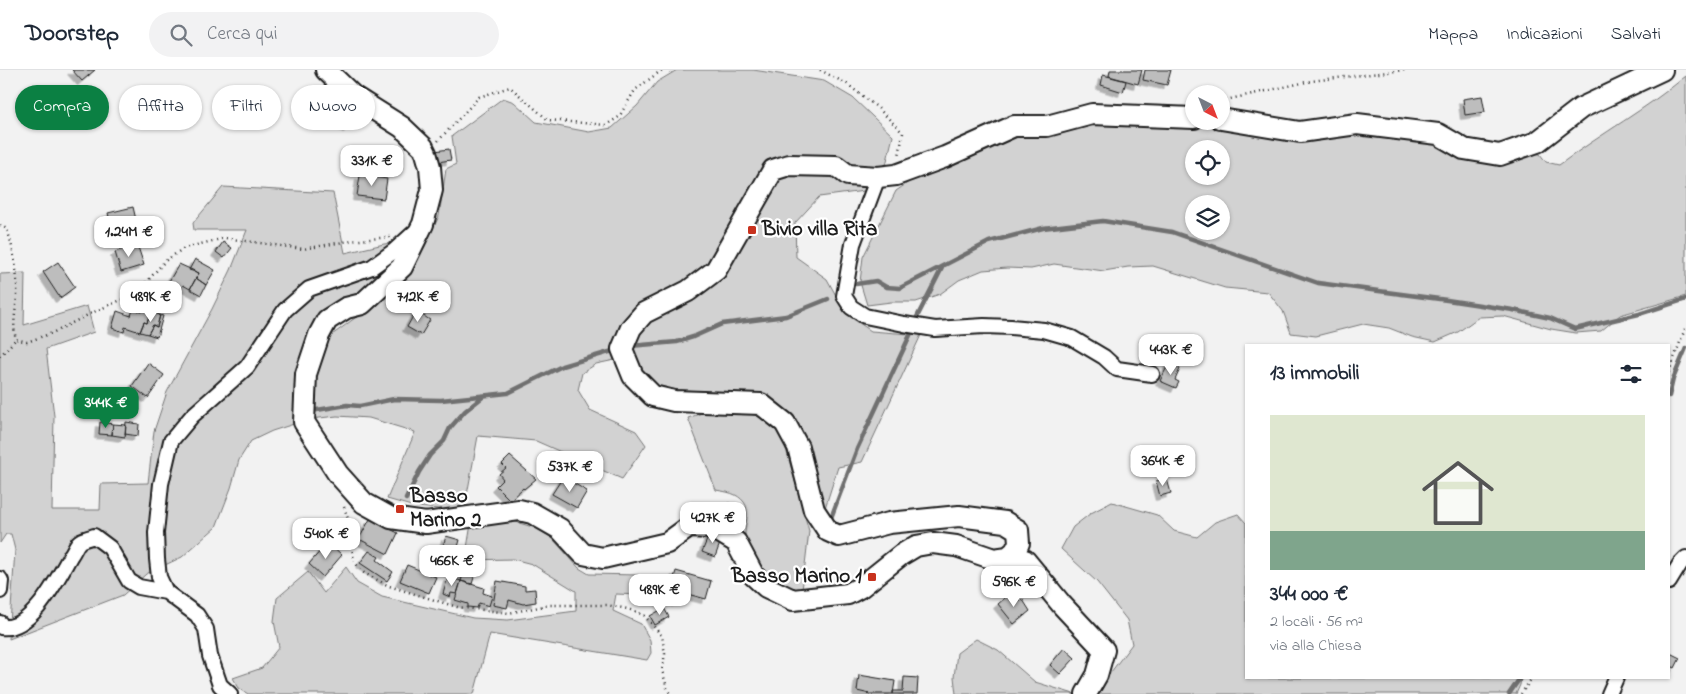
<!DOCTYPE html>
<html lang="it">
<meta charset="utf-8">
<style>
:root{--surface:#fff;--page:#f2f2f3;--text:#1f2937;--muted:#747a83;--line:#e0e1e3;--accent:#0b8043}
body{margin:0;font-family:"Indie Flower",sans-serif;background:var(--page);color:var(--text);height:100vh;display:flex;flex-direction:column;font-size:19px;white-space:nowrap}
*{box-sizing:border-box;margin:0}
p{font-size:16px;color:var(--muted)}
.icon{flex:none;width:28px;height:28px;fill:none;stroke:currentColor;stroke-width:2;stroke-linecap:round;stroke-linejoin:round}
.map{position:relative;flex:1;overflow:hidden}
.sheet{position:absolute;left:1245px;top:274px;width:425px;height:335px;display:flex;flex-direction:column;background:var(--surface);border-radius:0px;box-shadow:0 1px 4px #0004}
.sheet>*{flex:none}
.top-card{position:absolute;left:15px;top:15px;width:475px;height:45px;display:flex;gap:10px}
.needle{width:32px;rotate:138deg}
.tools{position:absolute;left:1185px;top:15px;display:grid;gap:10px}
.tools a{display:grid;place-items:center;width:45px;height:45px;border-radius:50%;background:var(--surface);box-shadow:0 1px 4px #0004;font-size:25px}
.price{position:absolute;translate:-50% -42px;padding:0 11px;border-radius:10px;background:#fff;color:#222;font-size:16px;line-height:32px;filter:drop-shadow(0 1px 2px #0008)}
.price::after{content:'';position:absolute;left:50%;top:30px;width:15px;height:11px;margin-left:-8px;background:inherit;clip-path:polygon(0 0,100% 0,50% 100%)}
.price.selected{background:var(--accent);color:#fff}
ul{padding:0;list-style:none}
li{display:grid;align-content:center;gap:10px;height:265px;padding:0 25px}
li span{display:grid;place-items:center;height:155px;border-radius:0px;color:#555}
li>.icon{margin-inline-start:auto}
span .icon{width:90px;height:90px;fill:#fffc;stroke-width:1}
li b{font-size:21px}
h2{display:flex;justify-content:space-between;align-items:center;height:60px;padding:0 25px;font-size:21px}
.chip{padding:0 18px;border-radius:22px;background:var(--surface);box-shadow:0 1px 4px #0004;font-size:18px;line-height:45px}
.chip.selected{background:var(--accent);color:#fff}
header{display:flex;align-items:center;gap:30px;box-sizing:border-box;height:70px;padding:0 25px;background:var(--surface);border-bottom:1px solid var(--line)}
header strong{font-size:24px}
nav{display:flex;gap:28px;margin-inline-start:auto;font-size:18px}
.search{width:350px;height:45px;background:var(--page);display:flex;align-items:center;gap:12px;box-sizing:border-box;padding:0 18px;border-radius:28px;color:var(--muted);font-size:19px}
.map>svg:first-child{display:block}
.green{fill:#d2d2d2;stroke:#777;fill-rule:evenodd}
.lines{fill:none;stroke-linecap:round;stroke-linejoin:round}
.stream{stroke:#707070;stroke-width:4.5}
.building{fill:#bdbdbd;stroke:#1c1c1c;filter:url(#shadow)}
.street-casing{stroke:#1c1c1c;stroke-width:18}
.secondary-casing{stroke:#1c1c1c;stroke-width:24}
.path{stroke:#1c1c1c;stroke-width:2.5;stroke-dasharray:1 4;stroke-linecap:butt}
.street{stroke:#fff;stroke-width:14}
.secondary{stroke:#fff;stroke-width:20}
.poi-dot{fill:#c8321e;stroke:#fff;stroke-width:2}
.labels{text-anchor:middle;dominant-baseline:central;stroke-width:4.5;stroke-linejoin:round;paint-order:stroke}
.poi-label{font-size:21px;font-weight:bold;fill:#1c1c1c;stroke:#fff;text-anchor:start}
</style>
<header>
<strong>Doorstep</strong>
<div class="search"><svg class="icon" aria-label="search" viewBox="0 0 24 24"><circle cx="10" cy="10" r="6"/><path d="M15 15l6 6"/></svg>Cerca qui</div>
<nav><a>Mappa</a><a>Indicazioni</a><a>Salvati</a></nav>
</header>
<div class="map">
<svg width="1686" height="624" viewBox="0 0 1686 624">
<defs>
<filter id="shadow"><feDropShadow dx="-4.5" dy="4.5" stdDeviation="0" flood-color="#0004"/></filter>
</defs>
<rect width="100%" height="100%" fill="#f2f2f2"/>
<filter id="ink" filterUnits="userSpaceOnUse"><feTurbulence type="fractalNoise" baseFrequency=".02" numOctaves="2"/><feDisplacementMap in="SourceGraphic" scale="10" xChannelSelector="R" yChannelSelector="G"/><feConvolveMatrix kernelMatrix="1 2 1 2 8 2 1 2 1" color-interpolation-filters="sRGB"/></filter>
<g filter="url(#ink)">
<path class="green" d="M677,0h76l71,11 29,17 40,38 -7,29 -14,25 -53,7 -24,26 1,34 31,22 19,35 25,17 50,4 -59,127 -24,5 -13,41 -5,-2 -30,-90 -16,-16 -21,-6 -87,-5 -15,-7 -13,-16 -5,-10 -37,8 -14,9 -4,17 12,20 46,21 10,14 -24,34 -86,-38 -58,-5 -14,75 -49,-4 -28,-8 28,-67 -46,-14 -32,-2 -26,3 2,-33 9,-34 10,-17 58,-43 34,-44 15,-32 7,-47 10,-5 -4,-28 51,-38 11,4 22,20 53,10 23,-4 25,-22 20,-24z
M1686,6v220l-66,19 -19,16 -25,2 -25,-4 -48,-13 -24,1 -21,15 -23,10 -23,-5 -23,-9 -26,-4 -47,12 -25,-3 -8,-22 -15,-19 -43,-4 -72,-22 -25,1 -24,4 -50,-7 -23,5 -24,-1 -24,2 -24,10 -19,14 -24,8h-25l-24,3 -7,-23 3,-25 33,-66 20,-14 100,-40 35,-4 48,-11 252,9 84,10 20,15 34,6 42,-9 9,1 6,8 13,3c42,-31 87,-56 127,-89zM1194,79h27v27h-27zM1194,134h27v27h-27z
M223,117l110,6 12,60 39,-9 27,-3 -18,31 -54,35 -42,116 -25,8 -21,10 -12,19 -8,28 -15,39 -34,30 -36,17 -23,21 -114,44 6,-89 -4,-16h-5l-6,9v-269l25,-1 -1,52 63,-19 7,26 -48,17 8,67 -2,94h48l1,-26 47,-1 6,-52 13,-39 45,-83 19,-39 16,-40h-53l-1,-7z
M713,339l33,3 16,6 13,8 9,16 25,89 -7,59c-10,-1 -21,-1 -30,-8 -9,-7 -26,-34 -27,-46 -1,-10 6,-25 -1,-34 -7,-9 -17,-10 -28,-12l-28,-72z
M1112,432l45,13 17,16 23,6 18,-15 23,-8 8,9v155h275l-1,7 -4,9h-432l18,-10 30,-40 -5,-24 -30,-38 -36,-33 12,-22 18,-14z
M509,450l27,8 16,10 27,30 10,6 50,1v20l-23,-1 -3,17 28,13 9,16 1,13 -4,7 -157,-26 -16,60h-226l-9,-6 -6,-10 29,-10 17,-21 -5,-26 3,-23 31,-26 16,21 22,-26 11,16 25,14 91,21 35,2 68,-9v-20l-44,-27 -19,-5 -48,1 6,-36z
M976,569l22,11 37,32 39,12h-118l-2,-17 3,-24z"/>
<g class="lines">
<path class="stream" d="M856,214l20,-3 10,6 14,1 89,-46 54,-14 60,-7 69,11 146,51 129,17 66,10 37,8 25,11 64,-15 47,-15
M916,249l26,-51
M630,276l47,-4 16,-5 29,-13 64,-8 42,-17
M1669,326l4,-17 13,-31
M311,341l36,-6 13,1 34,-7 47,1 67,-7 54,-27 54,-16
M406,429l13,-27 11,-17 14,-14 6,-13 15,-17 19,-15
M829,453l28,-74 54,-116
M1509,624l11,-16"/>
</g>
<path class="building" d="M72,0h23l-13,11z
M1110,0h32l-4,14 -29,-8z
M1145,0h26l-4,15 -24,-5z
M1103,5l23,6 -3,11 -22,-7z
M327,26l30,16 -9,16 -30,-16z
M1482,26l3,16 -20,3 -2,-16z
M449,79l2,11 -14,2 -2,-11z
M360,105l27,4 -3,20 -27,-3z
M133,137l4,17 -12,3 2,6 -8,2 -2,-5 -4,3 -5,-20z
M223,172l9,6 -8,10 -8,-6z
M137,174l7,21 -23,7 -6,-20z
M195,189l20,11 -9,15 -10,-7 3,-5 -10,-3z
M58,192l17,25 -15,11 -17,-26z
M179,194l20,9 -9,16 -7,-4 -7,12 -12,-7z
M196,208l10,7 -5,10 -11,-6z
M133,239l9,3v-3l9,3 -4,11 -3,-1 -4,10 -15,-5 -1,5 -12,-4 5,-17 14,5z
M416,241l14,9 -9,15 -14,-8z
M151,242l9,3 -3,12 -4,-2 -5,9 -8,-2 4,-10 3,1z
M160,245l3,1 -6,21 -9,-3 5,-9 4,2z
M148,293l16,12 -16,23 -16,-12z
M1169,293l11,6 -5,11 4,2 -3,6 -16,-7z
M100,352l13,2 -1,11 -13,-1z
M126,352l13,2 -1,12 -13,-2z
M113,354l13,1 -1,12 -13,-2z
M510,386l26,23 -12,10 -1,-1 -13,12 -14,-14 7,-7 -4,-5 7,-6 -4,-4z
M563,407l24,14 -10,17 -25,-14z
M1167,409l4,14 -11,3 -4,-15z
M728,433l11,3 -2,11 -12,-2z
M370,449l28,14 -10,21 -29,-15z
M711,460l12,5 -8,22 -13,-5z
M446,466l14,4 -5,17 -14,-4z
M328,472l14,13 -19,22 -14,-13z
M369,481l10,6 -2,3 16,12 -6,9 -27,-18z
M407,495l29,12 -7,16 -29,-12z
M464,501l11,3 -3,10 -11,-3z
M676,501l35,10 -5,18 -26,-7 -3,10 -9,-3z
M448,507l13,4 -4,13 -6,-1 -1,4 -7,-3z
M461,511l23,7 -1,5 9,3 -3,10 -10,-3 -2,5 -9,-1v-3l-13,-4z
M497,511l28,5v4l10,-1 1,13 -13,2 -14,-4 -2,8 -14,-3z
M1012,522l8,9 3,-1 7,11 -16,13 -16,-20z
M664,538l5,9 -14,8 -5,-9z
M1064,578l11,10 -15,16 -10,-9z
M1670,583l10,5 -5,10 -6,-3z
M859,605l36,6 -2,13h-23l-13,-3z
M904,607l14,1 -1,16h-24v-3h10z"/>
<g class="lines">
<g class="street-casing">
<path id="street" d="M878,107l-25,67 -9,52 7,11 14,9 39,8 31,5 49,-3 27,1 33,3 28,8 32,19 13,12 35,5
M0,509l1,2 -1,10
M1669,512l11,-18 6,-6
M0,553l1,4c31,5 57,-50 70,-72 3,-4 5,-10 8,-13 3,-3 10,-4 15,-6l16,12 19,33 10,6 27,5
M230,624l-10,-9 -10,-29 -4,-27 -9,-14 -31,-23 -7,-15 -2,-18 -1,-26 5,-49 10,-43 21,-25 55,-49 38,-57 24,-21 63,-22 22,-16 21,-19
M1609,624l7,-16"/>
</g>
<g class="secondary-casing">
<path id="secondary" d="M326,0l27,26 49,31 21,20 3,6 4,14 2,23 -9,34 -21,43 -40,37 -16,4 -19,12 -8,15 -13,39 -2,48 34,52 26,29 27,15 35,5 93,-13 13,3 28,16 23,25 20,4 64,-15 22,-16 24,1 23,14 18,34 12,11 27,13 55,-6 13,-7 40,-32 15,-9 17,-3 23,3 38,13 14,-2 7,-6 4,-8 -1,-13 -13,-8 -46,-6 -70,7 -50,13 -11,-5 -14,-21 -16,-63 -13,-24 -24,-19 -87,-3 -21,-5 -20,-20 -11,-27 9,-21 13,-15 44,-22 28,-21 57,-100 16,-5 47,1 12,9 30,2 18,-2 49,-18 69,-31h33l45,-12 102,4
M1221,49l79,13 57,-8 81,10 26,15 36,6 37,-13 44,-34 81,-38
M1008,487l17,3 37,45 42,45 -7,25 -11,19"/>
</g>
<path class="path" d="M820,0l27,14 31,24 25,25 -4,23
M1221,31l90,-20 94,-11
M438,71l41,-44 31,-10 38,33 58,5 13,-8 16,-27 27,-20
M0,155l7,4c7,22 11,44 10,66 -1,16 -5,29 -1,44l11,3 25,-9 46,-23 39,-17 28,-32 19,-13 41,-10 78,11 46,-8 41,-4
M0,286l16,-17
M1669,302l17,-46
M344,437l4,12 6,43 10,11 25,13 68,21 52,6 40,-8h58l21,4 16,6 18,21 3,18 -3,16 6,21 3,3
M1521,624l11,-16"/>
<use href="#street" class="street"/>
<use href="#secondary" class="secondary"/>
</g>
</g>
<g class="poi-dot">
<rect x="747" y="155" width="10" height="10" rx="2.5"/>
<rect x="395" y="434" width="10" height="10" rx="2.5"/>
<rect x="867" y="502" width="10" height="10" rx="2.5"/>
</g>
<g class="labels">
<g class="poi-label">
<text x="762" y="160">Bivio villa Rita</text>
<text x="410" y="427">Basso<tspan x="410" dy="24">Marino 2</tspan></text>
<text x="862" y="507" text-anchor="end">Basso Marino 1</text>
</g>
</g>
</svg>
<div class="tools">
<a><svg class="needle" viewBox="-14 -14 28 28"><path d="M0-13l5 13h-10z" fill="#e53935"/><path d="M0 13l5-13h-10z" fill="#747a83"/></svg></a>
<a><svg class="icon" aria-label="locate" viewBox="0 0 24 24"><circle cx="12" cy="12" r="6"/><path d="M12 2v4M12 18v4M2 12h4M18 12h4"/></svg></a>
<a><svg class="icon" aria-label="layers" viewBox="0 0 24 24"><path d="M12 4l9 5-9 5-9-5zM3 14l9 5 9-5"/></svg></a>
</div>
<b class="price" style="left:372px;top:117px">331K €</b>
<b class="price" style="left:129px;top:188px">1.24M €</b>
<b class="price" style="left:151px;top:253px">489K €</b>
<b class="price" style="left:418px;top:253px">712K €</b>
<b class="price" style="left:1171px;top:306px">443K €</b>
<b class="price selected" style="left:106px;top:359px">344K €</b>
<b class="price" style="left:1163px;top:417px">364K €</b>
<b class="price" style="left:570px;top:423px">537K €</b>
<b class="price" style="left:713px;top:474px">427K €</b>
<b class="price" style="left:326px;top:490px">540K €</b>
<b class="price" style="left:452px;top:517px">466K €</b>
<b class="price" style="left:1014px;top:538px">596K €</b>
<b class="price" style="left:660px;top:546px">489K €</b>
<div class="top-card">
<a class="chip selected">Compra</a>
<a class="chip">Affitta</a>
<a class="chip">Filtri</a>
<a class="chip">Nuovo</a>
</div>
<section class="sheet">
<h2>13 immobili<svg class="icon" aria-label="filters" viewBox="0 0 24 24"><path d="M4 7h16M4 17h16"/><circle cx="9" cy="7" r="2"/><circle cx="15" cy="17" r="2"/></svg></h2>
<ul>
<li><span style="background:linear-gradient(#dfe7d0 75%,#7fa58c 0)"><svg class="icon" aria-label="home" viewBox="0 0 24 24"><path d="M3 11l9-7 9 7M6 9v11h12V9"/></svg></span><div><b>344 000 €</b><p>2 locali · 56 m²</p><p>via alla Chiesa</p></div></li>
</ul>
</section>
</div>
